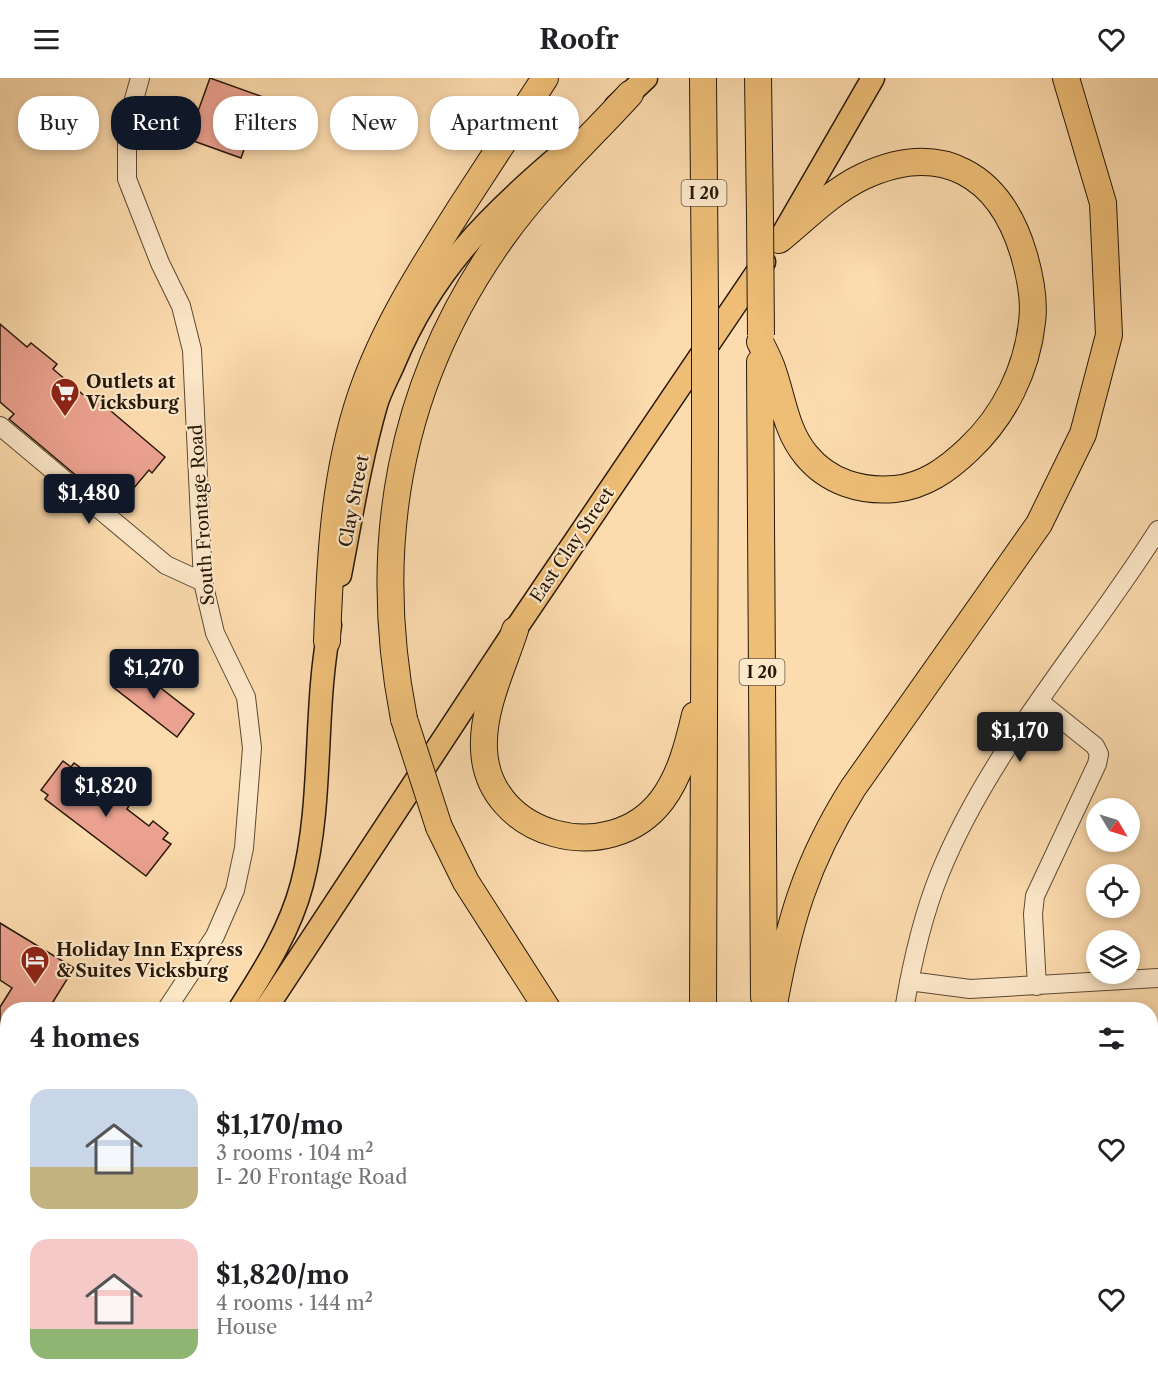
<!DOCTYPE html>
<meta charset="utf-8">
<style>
:root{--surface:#fff;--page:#f6f6f6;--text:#202124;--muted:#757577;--accent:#111827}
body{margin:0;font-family:"Libre Caslon Text",serif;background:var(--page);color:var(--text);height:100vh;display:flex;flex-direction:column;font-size:22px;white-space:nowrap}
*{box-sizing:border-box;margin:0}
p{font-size:20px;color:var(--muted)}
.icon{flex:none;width:33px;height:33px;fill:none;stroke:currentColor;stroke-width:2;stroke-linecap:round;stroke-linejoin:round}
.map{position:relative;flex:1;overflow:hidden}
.sheet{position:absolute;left:0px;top:924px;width:1158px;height:384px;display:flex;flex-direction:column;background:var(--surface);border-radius:24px 24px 0 0;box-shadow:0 3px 9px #0003}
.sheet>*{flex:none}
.top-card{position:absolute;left:18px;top:18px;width:600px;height:54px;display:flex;gap:12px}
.needle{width:39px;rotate:128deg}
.fabs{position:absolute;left:1086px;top:720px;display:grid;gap:12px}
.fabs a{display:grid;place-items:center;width:54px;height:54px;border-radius:50%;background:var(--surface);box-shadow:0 3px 9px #0003;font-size:30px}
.price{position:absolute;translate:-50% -51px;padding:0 14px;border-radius:6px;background:var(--accent);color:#fff;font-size:20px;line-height:39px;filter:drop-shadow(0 2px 3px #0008)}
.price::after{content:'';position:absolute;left:50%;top:36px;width:18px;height:14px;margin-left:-9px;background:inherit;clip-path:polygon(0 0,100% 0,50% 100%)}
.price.active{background:#222;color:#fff}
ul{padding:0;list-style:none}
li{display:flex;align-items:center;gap:18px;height:150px;padding:0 30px}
li span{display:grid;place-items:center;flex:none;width:168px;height:120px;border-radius:18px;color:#555}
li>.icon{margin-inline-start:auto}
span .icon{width:72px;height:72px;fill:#fffc;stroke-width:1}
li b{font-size:26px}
h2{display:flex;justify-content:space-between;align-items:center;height:72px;padding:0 30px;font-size:26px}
.pill{padding:0 21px;border-radius:24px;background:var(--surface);box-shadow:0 3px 9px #0003;font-size:21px;line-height:54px}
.pill.active{background:var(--accent);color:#fff}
header{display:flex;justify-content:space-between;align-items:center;height:78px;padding:0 30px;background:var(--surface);font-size:27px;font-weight:800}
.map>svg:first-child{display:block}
.green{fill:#bdc18c;stroke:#726c4a;stroke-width:1.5}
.building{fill:#eca291;stroke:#271809;stroke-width:1.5}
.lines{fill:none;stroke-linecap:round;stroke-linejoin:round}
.minor-casing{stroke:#5c4932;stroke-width:20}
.major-casing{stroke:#271809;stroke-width:25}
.highway-casing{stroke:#271809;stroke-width:28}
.minor{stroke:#fde8ca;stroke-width:18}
.major{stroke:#eebe77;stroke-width:22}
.highway{stroke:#eebe77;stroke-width:26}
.highway-bridge-casing{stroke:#271809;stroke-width:28;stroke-linecap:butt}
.highway-bridge{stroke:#eebe77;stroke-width:26}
.labels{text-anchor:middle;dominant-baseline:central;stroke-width:4.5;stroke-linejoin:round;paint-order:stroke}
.shield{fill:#fde8ca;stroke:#675643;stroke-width:1.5}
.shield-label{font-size:16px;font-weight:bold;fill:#271809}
.poi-label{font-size:18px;font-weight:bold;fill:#271809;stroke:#fde8ca;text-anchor:start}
.street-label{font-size:18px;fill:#271809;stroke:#fde8ca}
</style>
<header><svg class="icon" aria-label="menu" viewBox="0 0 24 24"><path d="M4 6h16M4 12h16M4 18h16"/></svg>Roofr<svg class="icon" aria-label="heart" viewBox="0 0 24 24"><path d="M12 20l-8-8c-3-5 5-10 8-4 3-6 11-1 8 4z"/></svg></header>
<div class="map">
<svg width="1158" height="1308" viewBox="0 0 1158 1308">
<rect width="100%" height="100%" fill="#fcdbae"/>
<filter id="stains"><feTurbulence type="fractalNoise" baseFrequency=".00333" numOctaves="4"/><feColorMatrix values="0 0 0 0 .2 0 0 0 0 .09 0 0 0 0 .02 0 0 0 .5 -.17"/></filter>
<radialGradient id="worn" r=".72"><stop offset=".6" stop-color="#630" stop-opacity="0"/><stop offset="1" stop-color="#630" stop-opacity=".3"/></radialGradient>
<path class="green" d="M417,1301l124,-1v1c-25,7 -93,3 -124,0z
M635,1301v7h-60l-12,-7z"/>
<path class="building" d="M210,0l53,19 -22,61 -53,-19z
M0,246l27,23 4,-4 26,21 -4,5 41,35 4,-4 67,57 -13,16 -3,-3 -33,39 -107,-90 5,-5 -14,-12z
M130,586l64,50 -17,23 -64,-50z
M63,683l8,6 3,-4 15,11 -3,4 24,18 4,-5 16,13 -3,5 22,17 4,-5 15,12 -5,6 8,5 -25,32 -101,-77 3,-4 -7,-5z
M0,845l74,45 -26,42h-40v19l-8,-4v-18l12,-19 -12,-8z"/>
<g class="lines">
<g class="minor-casing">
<path id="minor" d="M140,0l-13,46v55l33,84 21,43 11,44 11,232 12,51 31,64 6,51 -8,100 -9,42 -20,46 -49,74
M0,348l166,139 37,17
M909,903l61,8 188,-11
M1037,908l-4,-72 2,-18 62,-132 2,-10 -4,-8 -55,-44
M904,932c8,-48 18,-93 36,-137 51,-125 146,-229 218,-343
M0,1020l8,3
M1150,1221l8,7
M881,1308l1,-8"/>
</g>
<g class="major-casing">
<path id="major" d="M616,28l30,-28
M784,154l89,-154
M340,497c11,-57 20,-114 36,-170 4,-14 12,-28 18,-42 38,-91 92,-145 166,-208
M239,932c26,-41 51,-80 63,-126 22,-84 11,-174 28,-259
M265,932l250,-380 249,-368
M1,1128l7,1
M3,1308l5,-8"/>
</g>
<g class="highway-casing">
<path id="highway" d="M703,0l2,220
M758,0l2,138
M760,264c5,10 10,19 13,29 10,29 13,60 33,84 22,27 55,37 89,34 30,-3 53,-20 74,-40 35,-33 58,-79 63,-127 3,-21 -2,-46 -8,-67 -24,-81 -83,-115 -162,-78 -31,15 -57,42 -83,63
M760,284l4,635
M515,552c-12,37 -33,79 -31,119 3,88 126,120 178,51 18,-24 26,-55 33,-85
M327,563c3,-83 7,-166 34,-246 23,-68 62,-128 100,-188 28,-43 56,-86 84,-129
M404,641c-34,-174 -5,-338 99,-483 37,-52 85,-96 127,-142
M439,749l27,55 82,128
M703,932l2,-578
M773,932c15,-86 33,-148 80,-222l186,-264 44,-90 26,-99 -6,-132 -37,-125
M659,1308l2,-8
M758,1308l1,-8"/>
</g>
<use href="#minor" class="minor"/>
<use href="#major" class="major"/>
<use href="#highway" class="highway"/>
<g class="highway-bridge-casing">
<path id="highway-bridge" d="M760,138l1,119
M705,220v134
M404,641l35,108"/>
</g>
<use href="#highway-bridge" class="highway-bridge"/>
</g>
<defs>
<g id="supermarket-pin" transform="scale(1.5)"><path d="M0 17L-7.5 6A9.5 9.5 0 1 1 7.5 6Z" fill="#8f2418" stroke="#fde8ca"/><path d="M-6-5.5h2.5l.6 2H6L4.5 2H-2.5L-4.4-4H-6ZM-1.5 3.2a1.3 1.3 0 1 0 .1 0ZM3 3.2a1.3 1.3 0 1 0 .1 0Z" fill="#fff"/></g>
<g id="hotel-pin" transform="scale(1.5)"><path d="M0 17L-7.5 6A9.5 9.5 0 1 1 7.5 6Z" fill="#8f2418" stroke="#fde8ca"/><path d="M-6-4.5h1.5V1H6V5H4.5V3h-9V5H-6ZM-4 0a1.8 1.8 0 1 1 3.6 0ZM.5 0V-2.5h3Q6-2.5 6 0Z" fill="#fff"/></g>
</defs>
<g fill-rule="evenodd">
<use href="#supermarket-pin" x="65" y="314"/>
<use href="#hotel-pin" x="35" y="882"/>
</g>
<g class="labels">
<g class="shield">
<rect x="681.5" y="102" width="45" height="26" rx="4.5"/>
<rect x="739.5" y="581" width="45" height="26" rx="4.5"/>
</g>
<g class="shield-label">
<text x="704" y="115">I 20</text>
<text x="762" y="594">I 20</text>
</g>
<g class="poi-label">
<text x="86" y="304">Outlets at<tspan x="86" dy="21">Vicksburg</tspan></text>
<text x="56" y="872">Holiday Inn Express<tspan x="56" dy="21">&amp; Suites Vicksburg</tspan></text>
</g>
<g class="street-label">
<text transform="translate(354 423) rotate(-79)">Clay Street</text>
<text transform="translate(202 437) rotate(-94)">South Frontage Road</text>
<text transform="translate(572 467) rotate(-56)">East Clay Street</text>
</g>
</g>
<rect width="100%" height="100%" filter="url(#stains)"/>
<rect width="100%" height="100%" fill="url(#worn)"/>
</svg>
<div class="fabs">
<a><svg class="needle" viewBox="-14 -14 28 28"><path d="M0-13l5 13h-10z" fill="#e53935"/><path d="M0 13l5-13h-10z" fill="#757577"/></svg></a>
<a><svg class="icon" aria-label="locate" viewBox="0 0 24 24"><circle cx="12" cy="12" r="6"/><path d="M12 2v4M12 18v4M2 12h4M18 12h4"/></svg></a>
<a><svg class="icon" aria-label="layers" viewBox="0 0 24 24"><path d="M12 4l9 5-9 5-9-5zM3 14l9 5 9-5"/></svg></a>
</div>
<b class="price" style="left:89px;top:447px">$1,480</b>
<b class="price" style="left:154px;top:622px">$1,270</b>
<b class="price active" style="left:1020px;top:685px">$1,170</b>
<b class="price" style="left:106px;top:740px">$1,820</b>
<div class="top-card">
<a class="pill">Buy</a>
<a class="pill active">Rent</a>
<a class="pill">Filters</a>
<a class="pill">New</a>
<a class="pill">Apartment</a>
</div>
<section class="sheet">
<h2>4 homes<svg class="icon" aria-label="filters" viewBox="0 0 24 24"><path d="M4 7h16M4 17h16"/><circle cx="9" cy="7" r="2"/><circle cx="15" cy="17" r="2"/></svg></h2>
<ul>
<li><span style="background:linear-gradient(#c9d6e8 65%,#c2b280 0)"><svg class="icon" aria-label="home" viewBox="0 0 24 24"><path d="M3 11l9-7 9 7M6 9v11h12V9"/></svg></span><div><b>$1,170/mo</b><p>3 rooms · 104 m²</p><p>I- 20 Frontage Road</p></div><svg class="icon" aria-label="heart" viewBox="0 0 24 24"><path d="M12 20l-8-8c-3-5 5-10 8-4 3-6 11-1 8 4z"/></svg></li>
<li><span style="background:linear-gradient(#f6c9c9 75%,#8fb573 0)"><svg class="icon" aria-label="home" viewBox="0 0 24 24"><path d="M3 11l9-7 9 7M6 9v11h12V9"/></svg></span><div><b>$1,820/mo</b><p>4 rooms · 144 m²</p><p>House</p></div><svg class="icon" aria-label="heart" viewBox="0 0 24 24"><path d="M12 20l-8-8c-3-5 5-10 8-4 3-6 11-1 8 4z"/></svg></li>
</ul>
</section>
</div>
